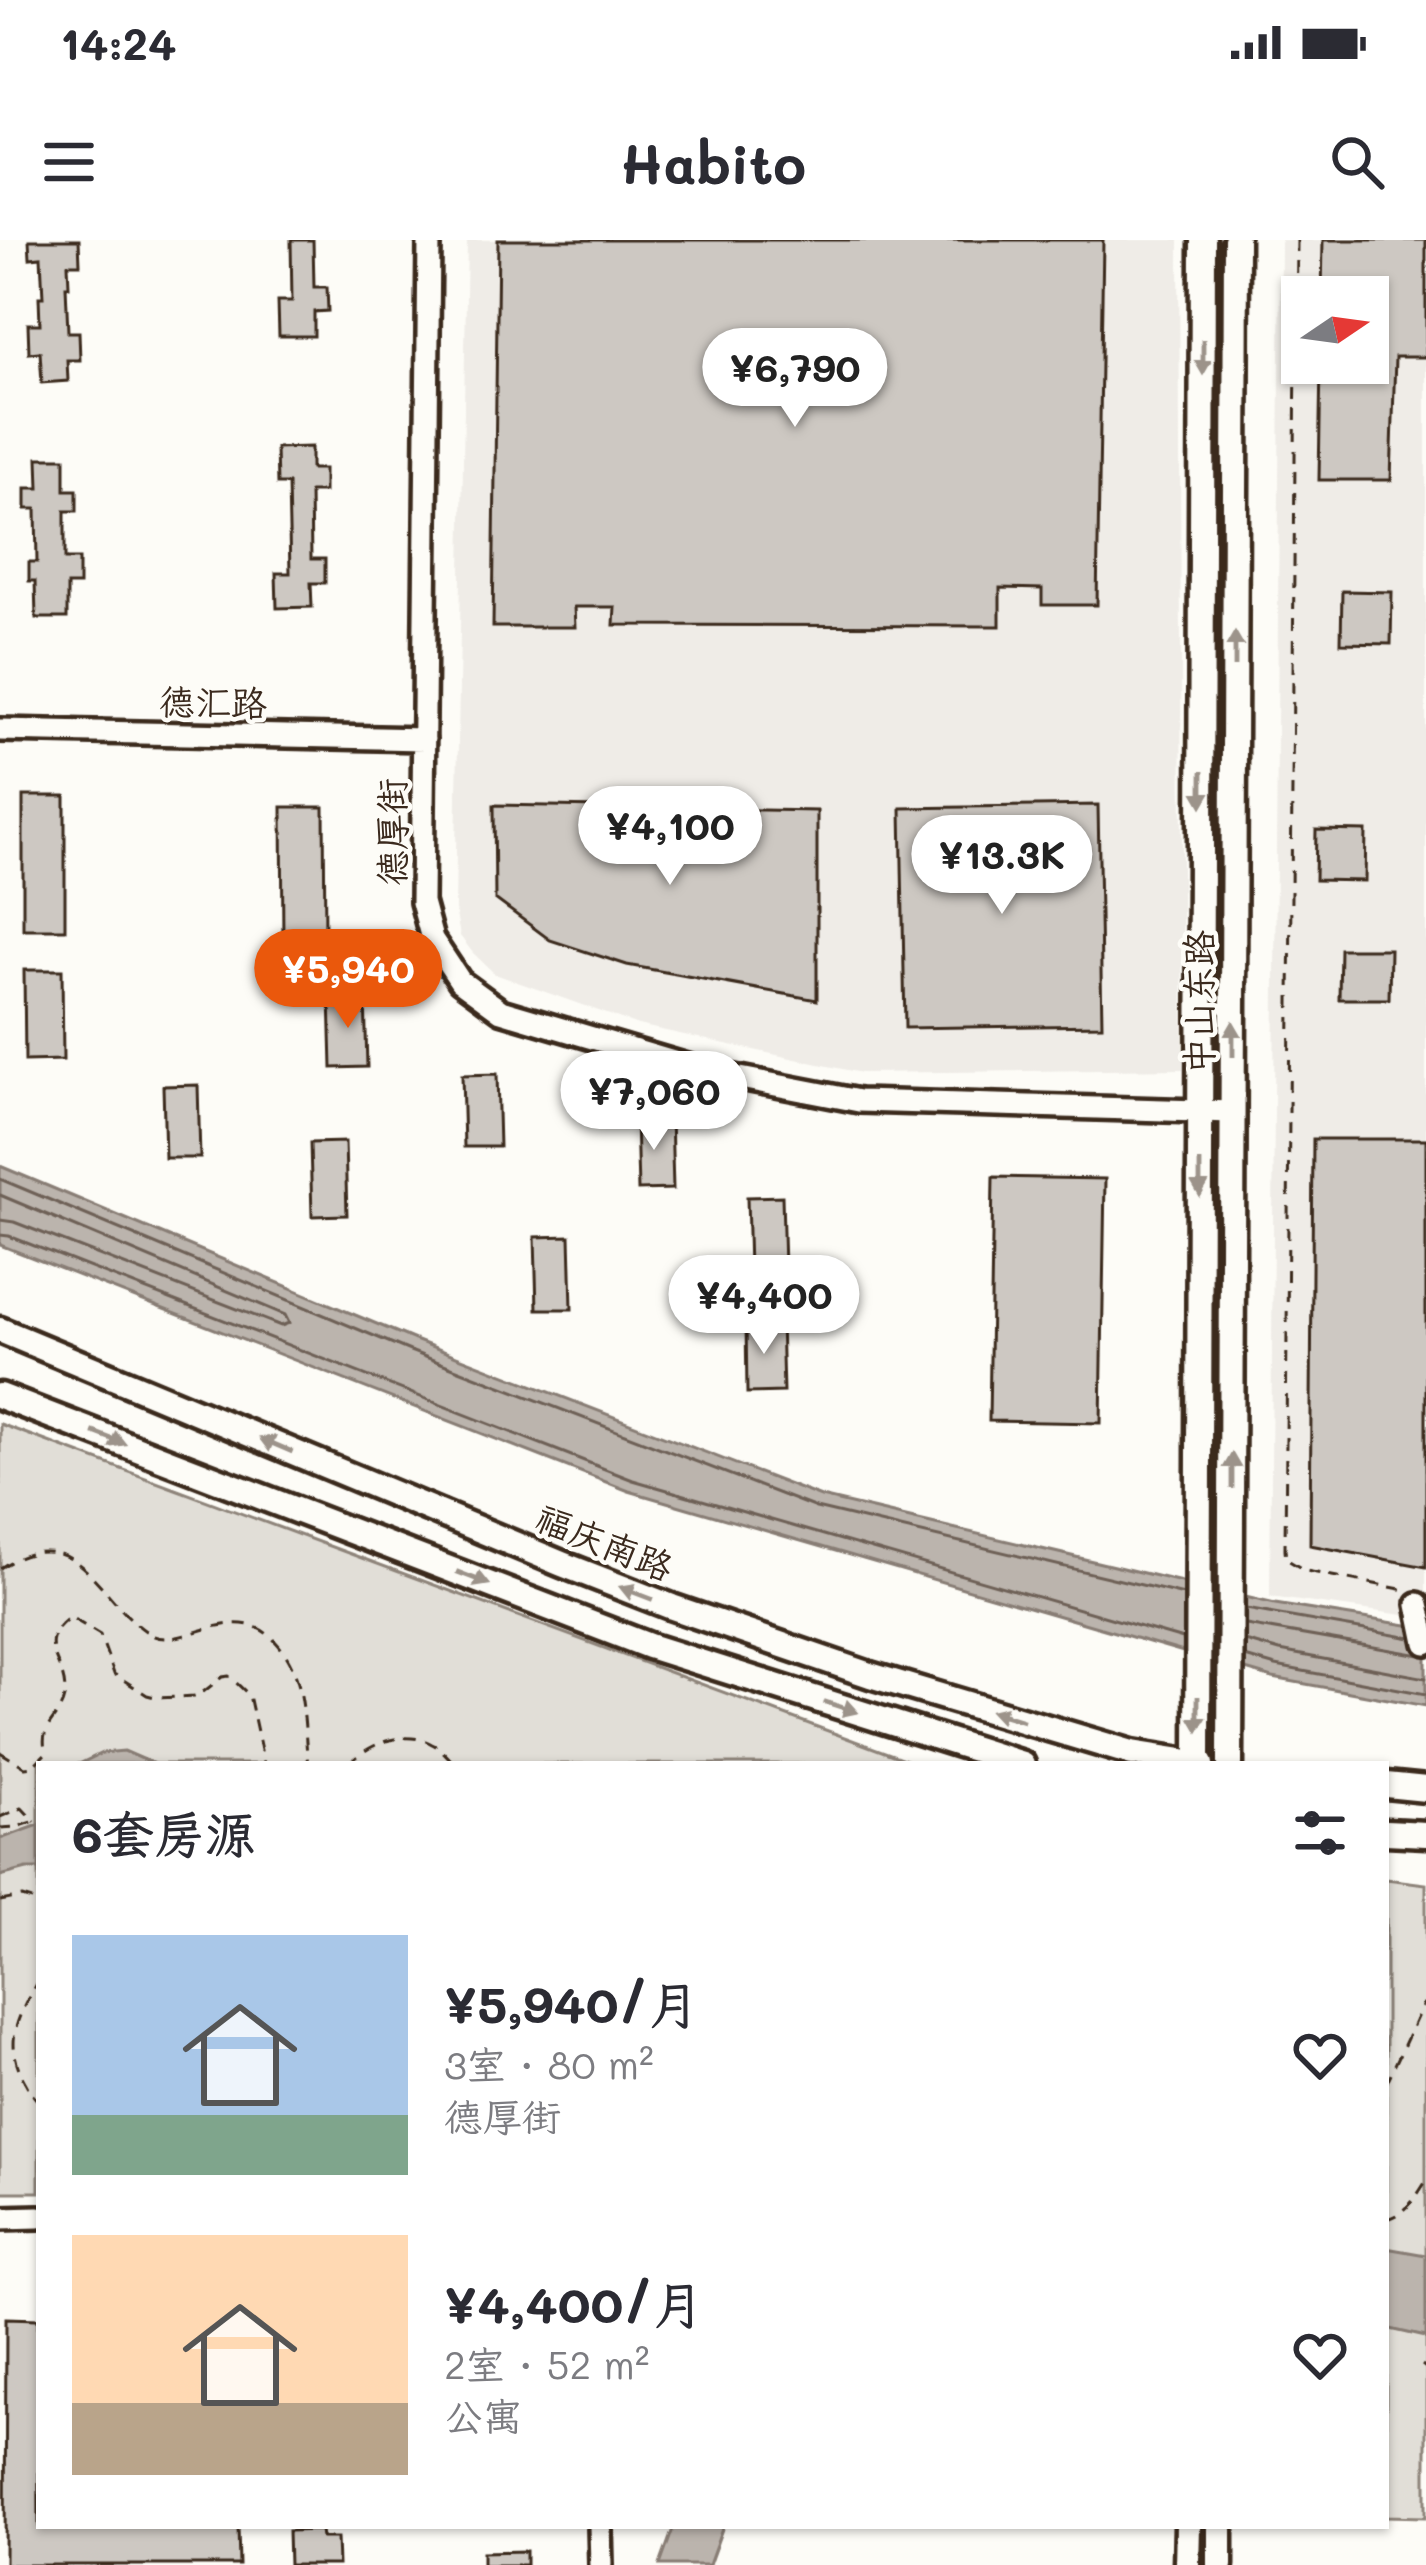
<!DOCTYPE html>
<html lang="zh">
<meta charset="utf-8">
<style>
:root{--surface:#fff;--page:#f2f2f3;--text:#2b2b33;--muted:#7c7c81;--accent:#ea580c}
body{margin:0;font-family:Mali,"LXGW WenKai TC",sans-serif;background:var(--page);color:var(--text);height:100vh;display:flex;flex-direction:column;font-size:45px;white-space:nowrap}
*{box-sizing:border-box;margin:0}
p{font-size:39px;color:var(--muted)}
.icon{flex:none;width:66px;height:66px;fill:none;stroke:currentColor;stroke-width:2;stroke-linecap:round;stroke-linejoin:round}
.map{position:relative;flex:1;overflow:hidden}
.panel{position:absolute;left:36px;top:1521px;width:1353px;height:768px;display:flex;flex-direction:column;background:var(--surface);border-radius:0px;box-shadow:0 3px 9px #0004}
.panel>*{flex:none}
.needle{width:78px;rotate:77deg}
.buttons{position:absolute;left:1281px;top:36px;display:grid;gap:24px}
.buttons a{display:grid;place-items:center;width:108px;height:108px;border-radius:0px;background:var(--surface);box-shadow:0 3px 9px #0004;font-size:60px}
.price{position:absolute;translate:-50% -102px;padding:0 27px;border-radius:42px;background:#fff;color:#222;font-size:39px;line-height:78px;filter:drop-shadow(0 3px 6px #0008)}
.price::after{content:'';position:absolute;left:50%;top:72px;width:36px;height:27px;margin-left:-18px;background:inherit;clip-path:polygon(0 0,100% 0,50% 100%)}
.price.on{background:var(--accent);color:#fff}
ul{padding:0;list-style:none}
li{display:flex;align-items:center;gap:36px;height:300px;padding:0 36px}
li span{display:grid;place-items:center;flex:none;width:336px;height:240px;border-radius:0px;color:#555}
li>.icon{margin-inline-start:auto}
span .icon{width:144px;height:144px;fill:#fffc;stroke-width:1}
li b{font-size:51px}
h2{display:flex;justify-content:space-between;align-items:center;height:144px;padding:0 36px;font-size:51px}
.status{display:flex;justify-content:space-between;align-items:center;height:84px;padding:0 60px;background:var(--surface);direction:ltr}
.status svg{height:33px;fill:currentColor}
header{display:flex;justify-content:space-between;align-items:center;height:156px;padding:0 36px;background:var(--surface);font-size:54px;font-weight:700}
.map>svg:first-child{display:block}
.built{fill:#efece7;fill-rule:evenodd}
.green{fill:#e1ded7;stroke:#8e847a;stroke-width:3}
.water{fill:#bbb4ad;stroke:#887d74;stroke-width:3}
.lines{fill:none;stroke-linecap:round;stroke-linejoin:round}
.shore{stroke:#6e6157;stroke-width:3}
.building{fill:#cdc8c2;stroke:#3b2a1e;stroke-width:3}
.minor-casing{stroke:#3b2a1e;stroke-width:30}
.major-casing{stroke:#3b2a1e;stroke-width:33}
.path{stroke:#3b2a1e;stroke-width:3;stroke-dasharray:12 9;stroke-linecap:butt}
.minor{stroke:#fdfcf7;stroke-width:21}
.major{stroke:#fdfcf7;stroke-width:24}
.oneway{fill:#9c938a}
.labels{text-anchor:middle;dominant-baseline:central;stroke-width:9;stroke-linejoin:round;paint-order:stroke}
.street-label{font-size:36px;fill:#3b2a1e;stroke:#fdfcf7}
</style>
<div class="status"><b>14:24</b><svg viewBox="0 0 49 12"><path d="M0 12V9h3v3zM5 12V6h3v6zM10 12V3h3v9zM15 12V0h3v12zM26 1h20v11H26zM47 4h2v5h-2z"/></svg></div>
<header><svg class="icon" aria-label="menu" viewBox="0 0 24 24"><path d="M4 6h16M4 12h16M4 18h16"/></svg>Habito<svg class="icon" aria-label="search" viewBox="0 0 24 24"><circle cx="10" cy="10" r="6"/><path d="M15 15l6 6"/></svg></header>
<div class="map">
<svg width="1426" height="2325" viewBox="0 0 1426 2325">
<rect width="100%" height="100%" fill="#fdfcf7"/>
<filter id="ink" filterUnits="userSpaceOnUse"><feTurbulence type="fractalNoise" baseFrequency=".00833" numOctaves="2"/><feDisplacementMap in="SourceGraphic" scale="24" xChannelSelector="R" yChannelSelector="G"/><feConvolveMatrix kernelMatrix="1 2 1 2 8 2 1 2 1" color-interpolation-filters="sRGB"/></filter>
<g filter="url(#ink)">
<path class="built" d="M467,0h712l4,829 -322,4 -223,-48 -143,-51 -22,-21 -13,-17 -5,-27z
M1281,0h145v1378l-156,-21zM1302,57h66v66h-66z"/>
<path class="green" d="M0,1184l917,340h-878v428h-39z
M1386,1639l40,5v633l-40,-1z"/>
<path class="water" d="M0,926l415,174 406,157 454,107 151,24v78l-153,-28 -644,-187 -629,-246z
M124,1511l30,13h-75l23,-11z
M39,1585v44h-12l-27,7v-37z
M1386,2008l40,7v82l-40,-9z
M674,2286h49l-14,39h-49z"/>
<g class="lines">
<path class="shore" d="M0,939l410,172 406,157 368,87
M0,955l285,120 4,8 -8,3 -267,-104 -14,-2
M0,995l9,1 624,244 550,159
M1246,1369l165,29
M1246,1385l174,30
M1245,1401l35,10 146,27
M1245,1417l31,9 150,28"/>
</g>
<path class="building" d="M29,0h50l1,24h-12l1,22h-3l2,46h11l1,28h-13l1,21 -26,2 -2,-31 -11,1 -1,-29h12l-1,-27h4l-2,-40 -11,1z
M291,0h22l1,47h13l1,24 -14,1v24h-35l-1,-35h14z
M498,0h605l-6,365h-55v-16l-42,-1v38l-386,-1 1,-18h-41l1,20h-82z
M1323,0h103v117h-31l-4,123h-72l2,-117h47v-66h-46z
M311,207v22h13v23h-14l1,67h14v24h-14l1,24 -35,1 -1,-35h14l-2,-89h-11l-1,-36z
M38,218h27v32h12v21h-12v48h14v26h-12v33h-31l-1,-37h-6v-19h8l-1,-53h-10v-21h13z
M1342,351l50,1 -1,52 -50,-1z
M23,556h42v133h-42z
M494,565l323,6v189l-190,-35 -77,-25 -55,-41z
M1098,565l4,220 -197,3 -4,-220z
M282,567h42l1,133h-42z
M1316,590l50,1 -1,50 -50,-1z
M1340,709h50l-1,50h-50z
M24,730h38l1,90 -38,1z
M330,755h35l2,72 -35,1z
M497,834l2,73h-35l-2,-72z
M198,845l2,73h-35l-2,-72z
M671,876l2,73 -35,1 -2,-73z
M1313,899h113v428l-116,-22z
M345,902l2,73 -35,1 -2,-73z
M993,937l112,2 -4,244 -112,-2z
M782,956l2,73h-35l-2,-72z
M570,996l2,73h-35l-2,-72z
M781,1080l2,72 -36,1 -1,-72z
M6,2078l32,1 1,207h199l1,39h-234z
M321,2290l1,8h15l1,27h-49l-1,-34z
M526,2311v14h-43v-13z"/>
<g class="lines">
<g class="minor-casing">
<path id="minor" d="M429,0l-7,662 10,37 28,42 41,30 203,60 155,30 374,11
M0,490l424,9
M1418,1364l8,39
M0,1978l39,-1
M600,2286l1,39"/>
</g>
<g class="major-casing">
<path id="major" d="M0,1090l562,234 110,43 198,68 262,78 69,11
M0,1156l649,250 373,118
M1198,1524l5,-1524
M1230,1524l6,-1524
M1386,1545l40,4
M1386,1592l40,2
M1187,2325l1,-39
M1220,2325v-39"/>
</g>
<path class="path" d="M1297,0l-12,1309 1,10 20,12 100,19
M0,1328c81,-52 98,36 152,67 30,16 84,-37 123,6 32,34 28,80 33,123
M0,1512l25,15 8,-1 13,-13c-8,-28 13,-32 18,-55 7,-34 -34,-52 6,-81l30,18 14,39 33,21 12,3 35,-2 8,-3 20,-16 7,-1 20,19 15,69
M349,1524c20,-21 56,-35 83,-20 9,4 16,13 23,20
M0,1577l22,-9 13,14
M0,1588l17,-1 22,-7
M0,1661l22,-4 17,5
M39,1738c-19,36 -36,59 -16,100 5,9 8,16 16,24
M1386,1844l37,-80 3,1
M1386,1979c19,-3 30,-22 40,-38
M1422,2125l4,3"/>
<use href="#minor" class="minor"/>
<use href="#major" class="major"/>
</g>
<defs><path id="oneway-solid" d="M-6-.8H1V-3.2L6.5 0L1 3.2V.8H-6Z" transform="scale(3)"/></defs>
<g class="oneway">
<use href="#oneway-solid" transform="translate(1203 117) rotate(90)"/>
<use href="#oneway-solid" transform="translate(1235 409) rotate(-90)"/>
<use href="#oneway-solid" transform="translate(1202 549) rotate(90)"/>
<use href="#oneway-solid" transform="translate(1233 799) rotate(-90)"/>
<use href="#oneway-solid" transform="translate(1200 939) rotate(90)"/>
<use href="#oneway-solid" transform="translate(109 1198) rotate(21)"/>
<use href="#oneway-solid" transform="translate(276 1205) rotate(-157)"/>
<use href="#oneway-solid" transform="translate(1232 1231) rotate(-90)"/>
<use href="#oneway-solid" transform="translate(473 1338) rotate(21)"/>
<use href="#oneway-solid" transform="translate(636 1353) rotate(-159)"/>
<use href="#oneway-solid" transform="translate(841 1467) rotate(18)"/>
<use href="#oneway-solid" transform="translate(1198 1474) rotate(90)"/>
<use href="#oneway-solid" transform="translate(1007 1476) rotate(-163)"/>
</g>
</g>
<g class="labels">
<g class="street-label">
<text transform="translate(213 461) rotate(1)">德汇路</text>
<text transform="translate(390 592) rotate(-90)">德厚街</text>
<text transform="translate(1197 762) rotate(-90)">中山东路</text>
<text transform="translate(605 1301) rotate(22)">福庆南路</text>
</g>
</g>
</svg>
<div class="buttons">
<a><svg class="needle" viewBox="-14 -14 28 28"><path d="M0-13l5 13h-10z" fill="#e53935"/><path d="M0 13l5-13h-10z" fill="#7c7c81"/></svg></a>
</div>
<b class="price" style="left:795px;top:190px">¥6,790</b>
<b class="price" style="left:670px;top:648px">¥4,100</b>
<b class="price" style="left:1002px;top:677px">¥13.3K</b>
<b class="price on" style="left:348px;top:791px">¥5,940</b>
<b class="price" style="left:654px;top:913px">¥7,060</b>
<b class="price" style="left:764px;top:1117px">¥4,400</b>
<section class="panel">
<h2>6套房源<svg class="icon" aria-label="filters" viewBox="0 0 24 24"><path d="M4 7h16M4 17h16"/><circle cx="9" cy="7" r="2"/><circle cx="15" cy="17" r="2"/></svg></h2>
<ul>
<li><span style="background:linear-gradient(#a9c7e8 75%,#7fa58c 0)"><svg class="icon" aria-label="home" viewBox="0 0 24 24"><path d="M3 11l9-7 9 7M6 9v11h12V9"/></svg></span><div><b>¥5,940/月</b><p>3室 · 80 m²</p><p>德厚街</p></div><svg class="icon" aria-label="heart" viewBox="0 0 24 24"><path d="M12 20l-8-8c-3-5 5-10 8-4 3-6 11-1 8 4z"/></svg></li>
<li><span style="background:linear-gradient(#ffd9b3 70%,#b9a48a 0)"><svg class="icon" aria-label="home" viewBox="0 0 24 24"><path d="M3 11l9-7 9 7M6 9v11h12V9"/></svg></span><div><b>¥4,400/月</b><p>2室 · 52 m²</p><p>公寓</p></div><svg class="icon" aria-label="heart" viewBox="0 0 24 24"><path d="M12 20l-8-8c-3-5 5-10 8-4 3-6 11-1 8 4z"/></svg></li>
</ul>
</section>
</div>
